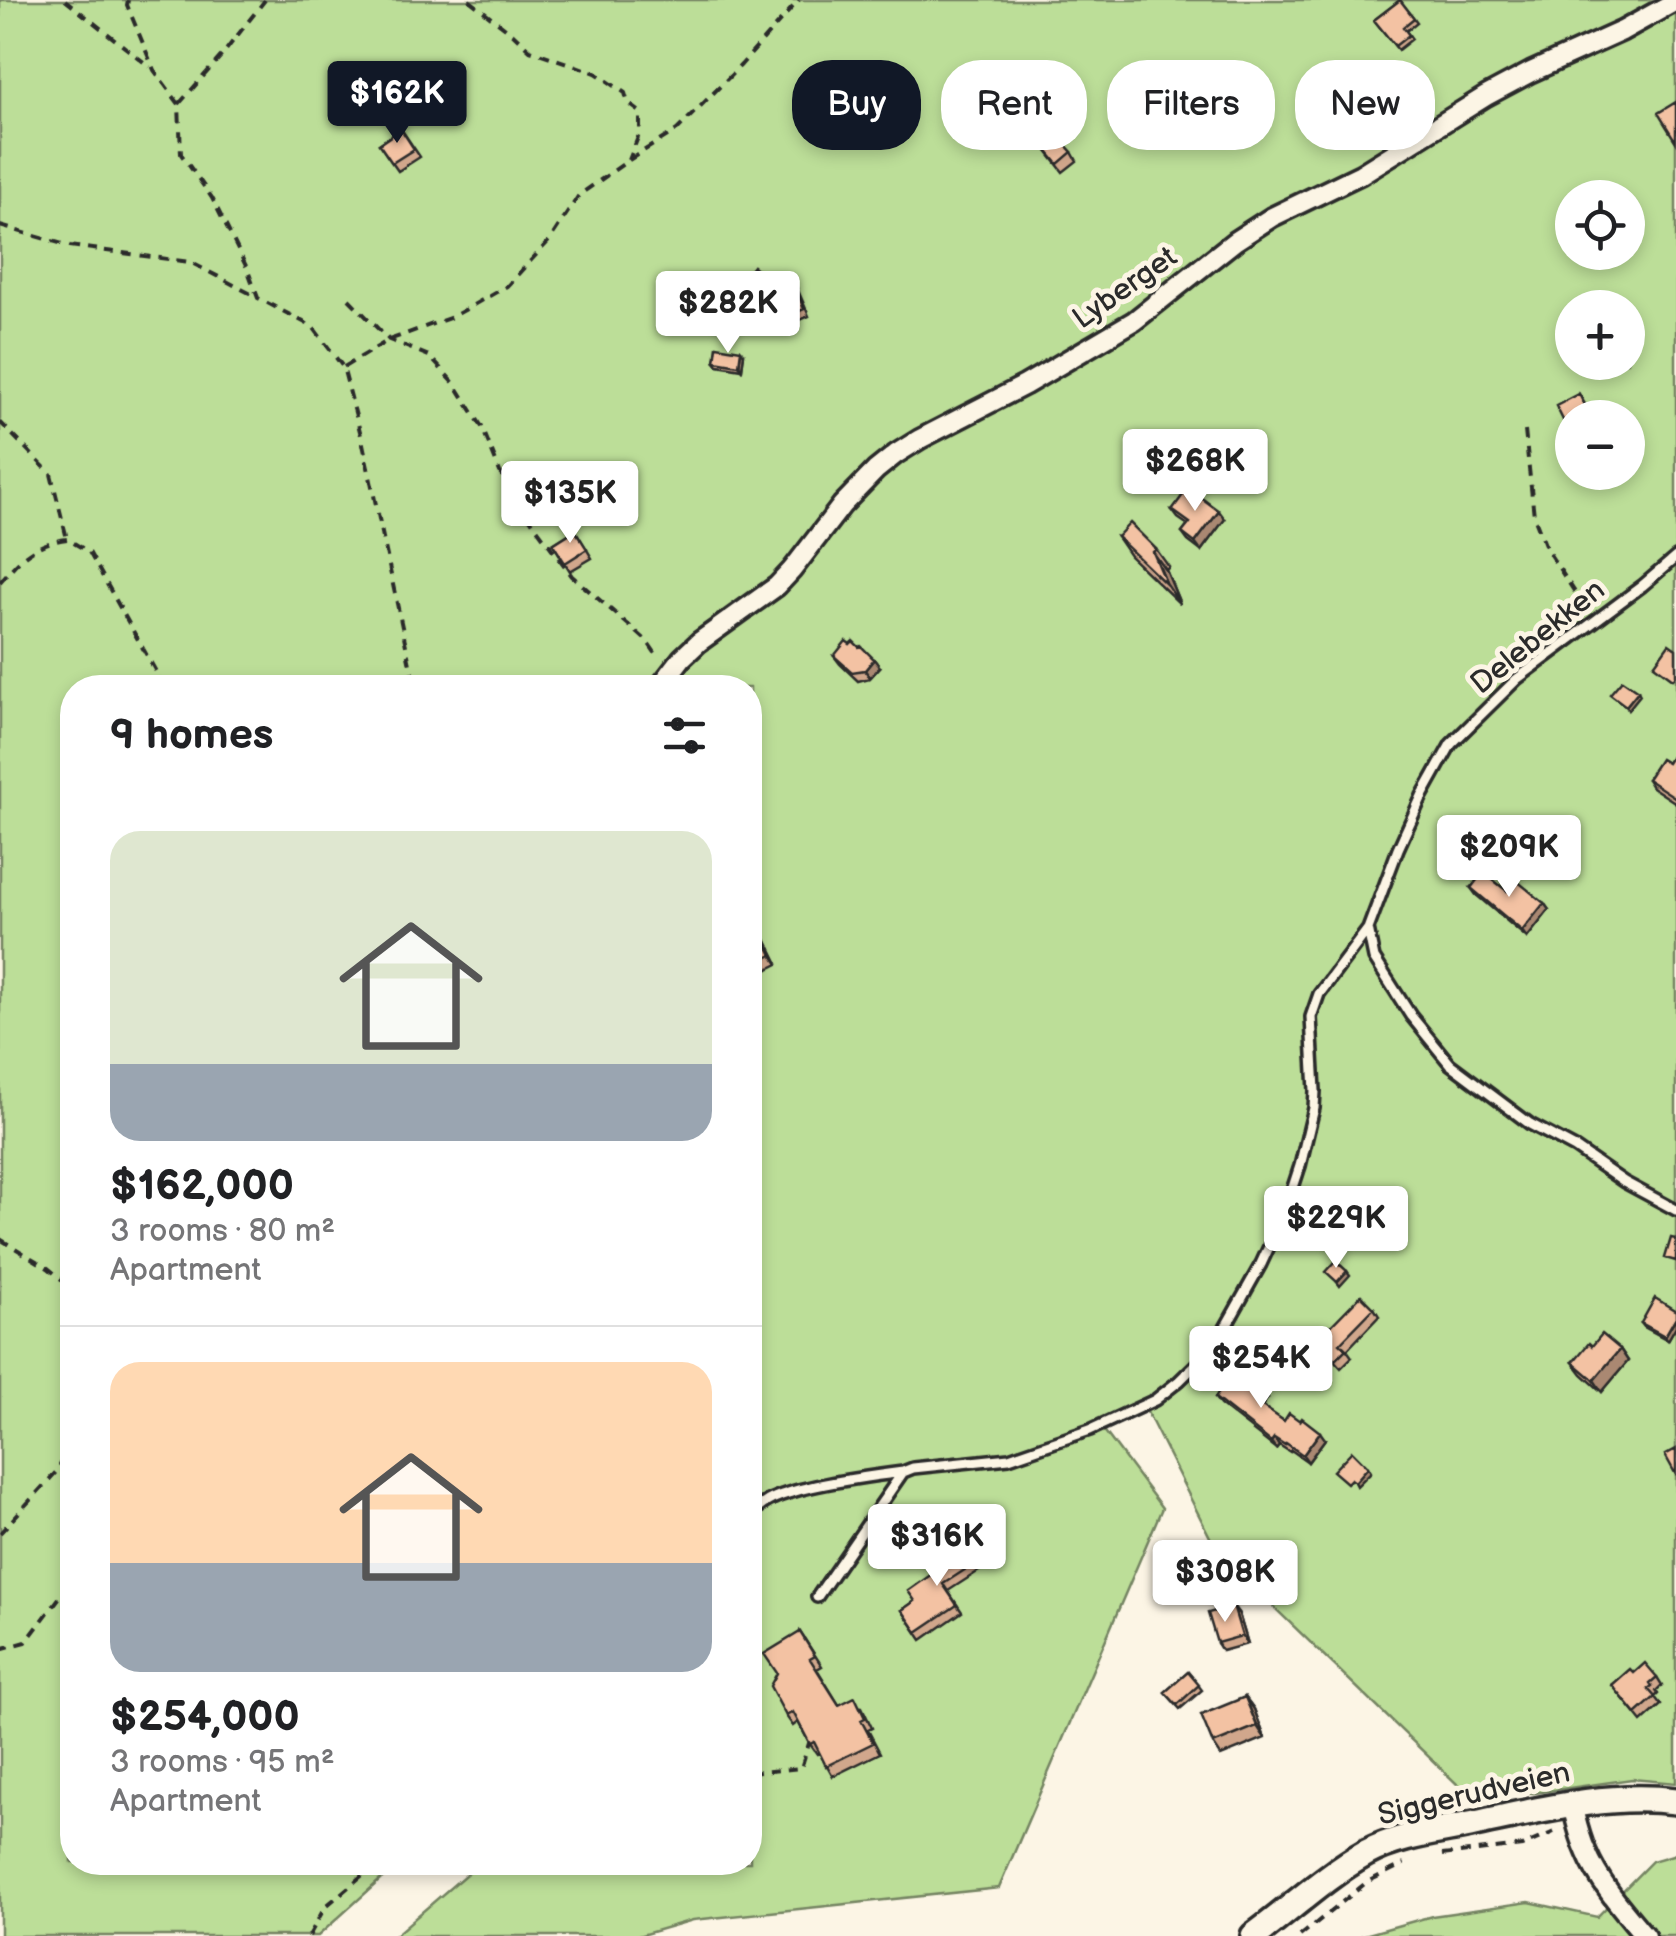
<!DOCTYPE html>
<meta charset="utf-8">
<style>
:root{--surface:#fff;--page:#f6f6f6;--text:#202124;--muted:#757577;--line:#e0e0e0;--accent:#111827}
body{margin:0;font-family:"Balsamiq Sans",sans-serif;background:var(--page);color:var(--text);height:100vh;display:flex;flex-direction:column;font-size:38px;white-space:nowrap}
*{box-sizing:border-box;margin:0}
p{font-size:32px;color:var(--muted)}
.icon{flex:none;width:55px;height:55px;fill:none;stroke:currentColor;stroke-width:2;stroke-linecap:round;stroke-linejoin:round}
.map{position:relative;flex:1;overflow:hidden}
.sheet{position:absolute;left:60px;top:675px;width:702px;height:1200px;display:flex;flex-direction:column;background:var(--surface);border-radius:40px;box-shadow:0 5px 15px #0003}
.sheet>*{flex:none}
.top-card{position:absolute;left:792px;top:60px;width:732px;height:90px;display:flex;gap:20px}
.tools{position:absolute;left:1555px;top:180px;display:grid;gap:20px}
.tools a{display:grid;place-items:center;width:90px;height:90px;border-radius:50%;background:var(--surface);box-shadow:0 5px 15px #0003;font-size:50px}
.price{position:absolute;translate:-50% -85px;padding:0 22px;border-radius:10px;background:#fff;color:#222;font-size:32px;line-height:65px;filter:drop-shadow(0 2px 5px #0008)}
.price::after{content:'';position:absolute;left:50%;top:60px;width:30px;height:22px;margin-left:-15px;background:inherit;clip-path:polygon(0 0,100% 0,50% 100%)}
.price.selected{background:var(--accent);color:#fff}
ul{padding:0;list-style:none}
li{display:grid;align-content:center;gap:20px;height:530px;padding:0 50px}
li+li{border-top:2px solid var(--line)}
li span{display:grid;place-items:center;height:310px;border-radius:30px;color:#555}
li>.icon{margin-inline-start:auto}
span .icon{width:180px;height:180px;fill:#fffc;stroke-width:1}
li b{font-size:42px}
h2{display:flex;justify-content:space-between;align-items:center;height:120px;padding:0 50px;font-size:42px}
.tag{padding:0 35px;border-radius:40px;background:var(--surface);box-shadow:0 5px 15px #0003;font-size:35px;line-height:90px}
.tag.selected{background:var(--accent);color:#fff}
.map>svg:first-child{display:block}
.green{fill:#bcde98;stroke:#748462;stroke-width:2.5;fill-rule:evenodd}
.lines{fill:none;stroke-linecap:round;stroke-linejoin:round}
.lane-casing{stroke:#2b2b2b;stroke-width:16}
.street-casing{stroke:#2b2b2b;stroke-width:25}
.secondary-casing{stroke:#2b2b2b;stroke-width:32}
.path{stroke:#2b2b2b;stroke-width:4;stroke-dasharray:10 8;stroke-linecap:butt}
.lane{stroke:#fcf5e5;stroke-width:9}
.street{stroke:#fcf5e5;stroke-width:18}
.secondary{stroke:#fcf5e5;stroke-width:25}
.wall{fill:#d1a78c;stroke:#2b2b2b;stroke-width:2.5}
.shaded-wall{fill:#aa8872;stroke:#2b2b2b;stroke-width:2.5}
.building{fill:#f3c2a3;stroke:#2b2b2b;stroke-width:2.5}
.labels{text-anchor:middle;dominant-baseline:central;stroke-width:10;stroke-linejoin:round;paint-order:stroke}
.street-label{font-size:30px;fill:#2b2b2b;stroke:#fcf5e5}
</style>
<div class="map">
<svg width="1676" height="1936" viewBox="0 0 1676 1936">
<rect width="100%" height="100%" fill="#fcf5e5"/>
<filter id="ink" filterUnits="userSpaceOnUse"><feTurbulence type="fractalNoise" baseFrequency=".01" numOctaves="2"/><feDisplacementMap in="SourceGraphic" scale="20" xChannelSelector="R" yChannelSelector="G"/><feConvolveMatrix kernelMatrix="1 2 1 2 8 2 1 2 1" color-interpolation-filters="sRGB"/></filter>
<g filter="url(#ink)">
<path class="green" d="M0,0h1676v1783l-44,-4 -98,14 -74,-6 -242,-234 -72,-143 -43,19 59,79 -163,380 -306,32 -55,16h-244l85,-73 271,-1v-1174h-678v1174l327,1 -81,73h-318zM1572,198h56v54h-56zM1572,308h56v54h-56zM1572,418h56v54h-56z
M1676,1854v82h-315l71,-20 97,-14 68,15 55,-56z"/>
<g class="lines">
<g class="lane-casing">
<path id="lane" d="M1368,929l6,29 37,58 39,48 80,60 45,24 49,34 52,28
M750,1517c5,-7 11,-12 18,-16 27,-15 103,-25 135,-29
M817,1597l86,-125 10,-4 96,-10 81,-28 65,-30 24,-19 36,-35 46,-82 24,-52 15,-46 14,-58 1,-17 -4,-74 8,-23 49,-65 30,-80 24,-53 29,-52 66,-65 125,-93 34,-29"/>
</g>
<g class="street-casing">
<path id="street" d="M659,688l23,-30 17,-16 78,-56 15,-16 50,-65 34,-35 20,-16 24,-15 105,-54 109,-64 101,-80 37,-24 89,-43 125,-78 45,-24 91,-41 54,-30
M1572,1805c4,15 7,31 14,46 13,32 37,59 59,85"/>
</g>
<g class="secondary-casing">
<path id="secondary" d="M1254,1936c37,-27 71,-60 112,-83 32,-17 69,-21 104,-28 67,-14 137,-33 206,-24"/>
</g>
<path class="path" d="M65,0l85,67
M128,0l-1,5 27,65 25,34 2,50 31,44 35,70 11,30 55,29 30,40 19,72 53,249
M469,0l43,33 18,17 66,23 29,20 3,10 12,9v20l-11,28
M179,104l44,-50 42,-54
M0,226l70,20 120,16 67,35
M349,299l40,41 40,16 26,28 27,43 18,45 33,51 39,53 75,65 11,16
M344,367l45,-27 63,-23 55,-31 42,-45 30,-46 50,-35 48,-30 64,-65 58,-65
M0,422l51,52 16,65
M1525,431l9,85 13,34 39,59
M0,582c21,-25 33,-38 67,-43l22,13 76,136
M72,1084v35
M0,1239l48,29 24,20
M0,1533l58,-63 14,-32
M0,1649l26,-7 46,-61
M750,1773l51,-5 9,-28
M1442,1855l80,-9 32,-14
M309,1936l16,-29 40,-34 5,-11
M1300,1936l67,-54 37,-18"/>
<use href="#lane" class="lane"/>
<use href="#street" class="street"/>
<use href="#secondary" class="secondary"/>
</g>
<path class="wall" d="M1400,0l17,22 -11,9 6,8 -14,11 -24,-30z
M401,129l19,28 -22,14 -19,-27z
M1040,142l32,10 5,9 -14,11z
M793,281l4,7 12,28 -18,8 -2,-2 -7,3 -5,-6 -12,-28 -15,19 -14,-10 -4,-7 47,-6z
M744,354l-2,15 -24,-4 -3,-4z
M1579,394l14,24h-21v16l-6,-8z
M1172,510l53,9 -24,32 -13,-10 -6,-8 6,-8 -10,-7z
M575,530l17,28 -22,13 -17,-27z
M1117,537l39,12 13,18 -3,3 14,34 -50,-48z
M834,656l46,11 -10,11 -12,3 -18,-17z
M1676,749v54l-24,-16 -5,-8 20,-16z
M1471,888l36,3 37,12 5,7 -22,28 -51,-43z
M750,907l28,57 -28,14z
M1374,1308l5,8 -32,34 5,7 -11,11 -16,-18 4,-5 -7,-10z
M1676,1311v15l-8,14 -24,-13 -3,-4z
M1620,1349l8,12 -26,31 -20,-18 -9,-12z
M1233,1371l23,10 12,17 -6,8 22,15 41,18 -17,23 -17,-12 -1,2 -11,-7 -3,4 -56,-44 -5,-7 5,-8 -8,-10z
M957,1538l22,33 -31,20 14,21 -40,28 -20,-30 13,-9 34,-39z
M1233,1606l6,8 9,30 -26,7 -5,-8z
M800,1632l22,34 -5,3 22,36 23,2 10,21 -4,2 12,23 -47,23 -13,-23 -3,1 -7,-10 -12,-22 -5,4 -7,-10z
M1188,1672l14,18 -22,19 -15,-17z
M1634,1673l23,4 5,8 -6,6 2,3 -3,3 6,8 -19,17 -30,-37z
M1245,1697l9,12 11,29 -44,18 -8,-12z"/>
<path class="shaded-wall" d="M762,283l5,6 -17,21 -5,-6z
M741,350l3,4 -2,15 -3,-4z
M1219,511l6,8 -24,32 -6,-8z
M1153,552l13,18 14,34 -13,-19z
M874,659l6,8 -10,11 -5,-8z
M1638,691l2,4 -12,15 -2,-4z
M1544,903l5,7 -22,28 -5,-7z
M750,907l28,57 -6,-9 -22,-45z
M1347,1271l3,4 -10,11 -3,-4z
M1676,1317v9l-8,14 -3,-4z
M1620,1349l8,12 -26,31 -8,-12z
M1263,1391l5,7 -8,10 -5,-7z
M1320,1432l5,7 -17,23 -5,-7z
M1274,1438l5,7 -3,4 -5,-7z
M1368,1467l3,5 -14,14 -2,-4z
M1233,1606l6,8 9,30 -6,-8z
M1245,1697l9,12 11,29 -8,-12z"/>
<path class="building" d="M1400,0l14,18 -11,9 6,8 -14,11 -21,-26z
M1676,102v40l-18,-29z
M401,129l13,20 -22,14 -13,-19z
M1053,131l19,21 -14,12 -18,-22z
M753,266l26,21 14,-6 11,28 -18,8 -1,-2 -8,4 -15,-36 -17,21 -13,-11z
M717,346l24,4 -2,15 -24,-4z
M1579,394l10,20 -7,4h-10v5l-6,3 -10,-20z
M1188,488l31,23 -24,32 -13,-10 8,-10 -18,-13z
M1130,523l26,26 -3,3 14,33 -50,-48z
M575,530l12,19 -22,14 -12,-19z
M846,641l4,3 3,-3 6,6 2,-1 13,13 -9,11 -13,2 -18,-16z
M1669,644l7,5v27l-3,3 -19,-14z
M1622,680l16,11 -12,15 -16,-12z
M1676,749v49l-29,-19 13,-20 7,4z
M1483,872l24,19 9,-11 28,23 -22,28 -51,-43z
M750,910l22,45 -22,11z
M1671,1238l5,1v22l-11,-3z
M1336,1261l11,10 -10,11 -11,-10z
M1361,1295l13,13 -34,35 6,6 -11,11 -10,-10 6,-7 -9,-8z
M1655,1298l21,13v6l-11,19 -24,-13z
M1602,1334l18,15 -26,31 -21,-18 16,-19 3,3z
M1224,1364l9,7 3,-4 20,14 -2,3 9,7 -8,10 29,20 5,-8 11,8 2,-3 18,14 -17,23 -17,-12 -1,2 -11,-7 -3,4 -56,-44 7,-11 -10,-7z
M1676,1449v26l-11,-20z
M1352,1451l16,16 -13,15 -4,-3 -4,4 -14,-12z
M957,1538l17,26 -31,20 14,21 -40,27 -15,-22 13,-9 -7,-10 41,-29 -8,-13z
M1233,1606l9,30 -25,7 -9,-30z
M800,1632l15,24 -5,3 29,46 16,-8 10,21 -4,2 12,23 -47,23 -12,-24 -4,2 -17,-32 -7,4 -16,-30 7,-13 -13,-19z
M1645,1663l12,14 -7,6 2,3 -4,3 7,8 -19,17 -24,-29 18,-16 4,4z
M1188,1672l11,13 -22,20 -12,-13z
M1245,1697l12,29 -44,18 -12,-29z"/>
</g>
<g class="labels">
<g class="street-label">
<text transform="translate(1125 288) rotate(-35)">Lyberget</text>
<text transform="translate(1538 637) rotate(-39)">Delebekken</text>
<text transform="translate(1474 1794) rotate(-13)">Siggerudveien</text>
</g>
</g>
</svg>
<div class="tools">
<a><svg class="icon" aria-label="locate" viewBox="0 0 24 24"><circle cx="12" cy="12" r="6"/><path d="M12 2v4M12 18v4M2 12h4M18 12h4"/></svg></a>
<a>+</a>
<a>−</a>
</div>
<b class="price selected" style="left:397px;top:146px">$162K</b>
<b class="price" style="left:728px;top:356px">$282K</b>
<b class="price" style="left:1195px;top:514px">$268K</b>
<b class="price" style="left:570px;top:546px">$135K</b>
<b class="price" style="left:1509px;top:900px">$209K</b>
<b class="price" style="left:1336px;top:1271px">$229K</b>
<b class="price" style="left:1261px;top:1411px">$254K</b>
<b class="price" style="left:937px;top:1589px">$316K</b>
<b class="price" style="left:1225px;top:1625px">$308K</b>
<div class="top-card">
<a class="tag selected">Buy</a>
<a class="tag">Rent</a>
<a class="tag">Filters</a>
<a class="tag">New</a>
</div>
<section class="sheet">
<h2>9 homes<svg class="icon" aria-label="filters" viewBox="0 0 24 24"><path d="M4 7h16M4 17h16"/><circle cx="9" cy="7" r="2"/><circle cx="15" cy="17" r="2"/></svg></h2>
<ul>
<li><span style="background:linear-gradient(#dfe7d0 75%,#9aa5b1 0)"><svg class="icon" aria-label="home" viewBox="0 0 24 24"><path d="M3 11l9-7 9 7M6 9v11h12V9"/></svg></span><div><b>$162,000</b><p>3 rooms · 80 m²</p><p>Apartment</p></div></li>
<li><span style="background:linear-gradient(#ffd9b3 65%,#9aa5b1 0)"><svg class="icon" aria-label="home" viewBox="0 0 24 24"><path d="M3 11l9-7 9 7M6 9v11h12V9"/></svg></span><div><b>$254,000</b><p>3 rooms · 95 m²</p><p>Apartment</p></div></li>
</ul>
</section>
</div>
